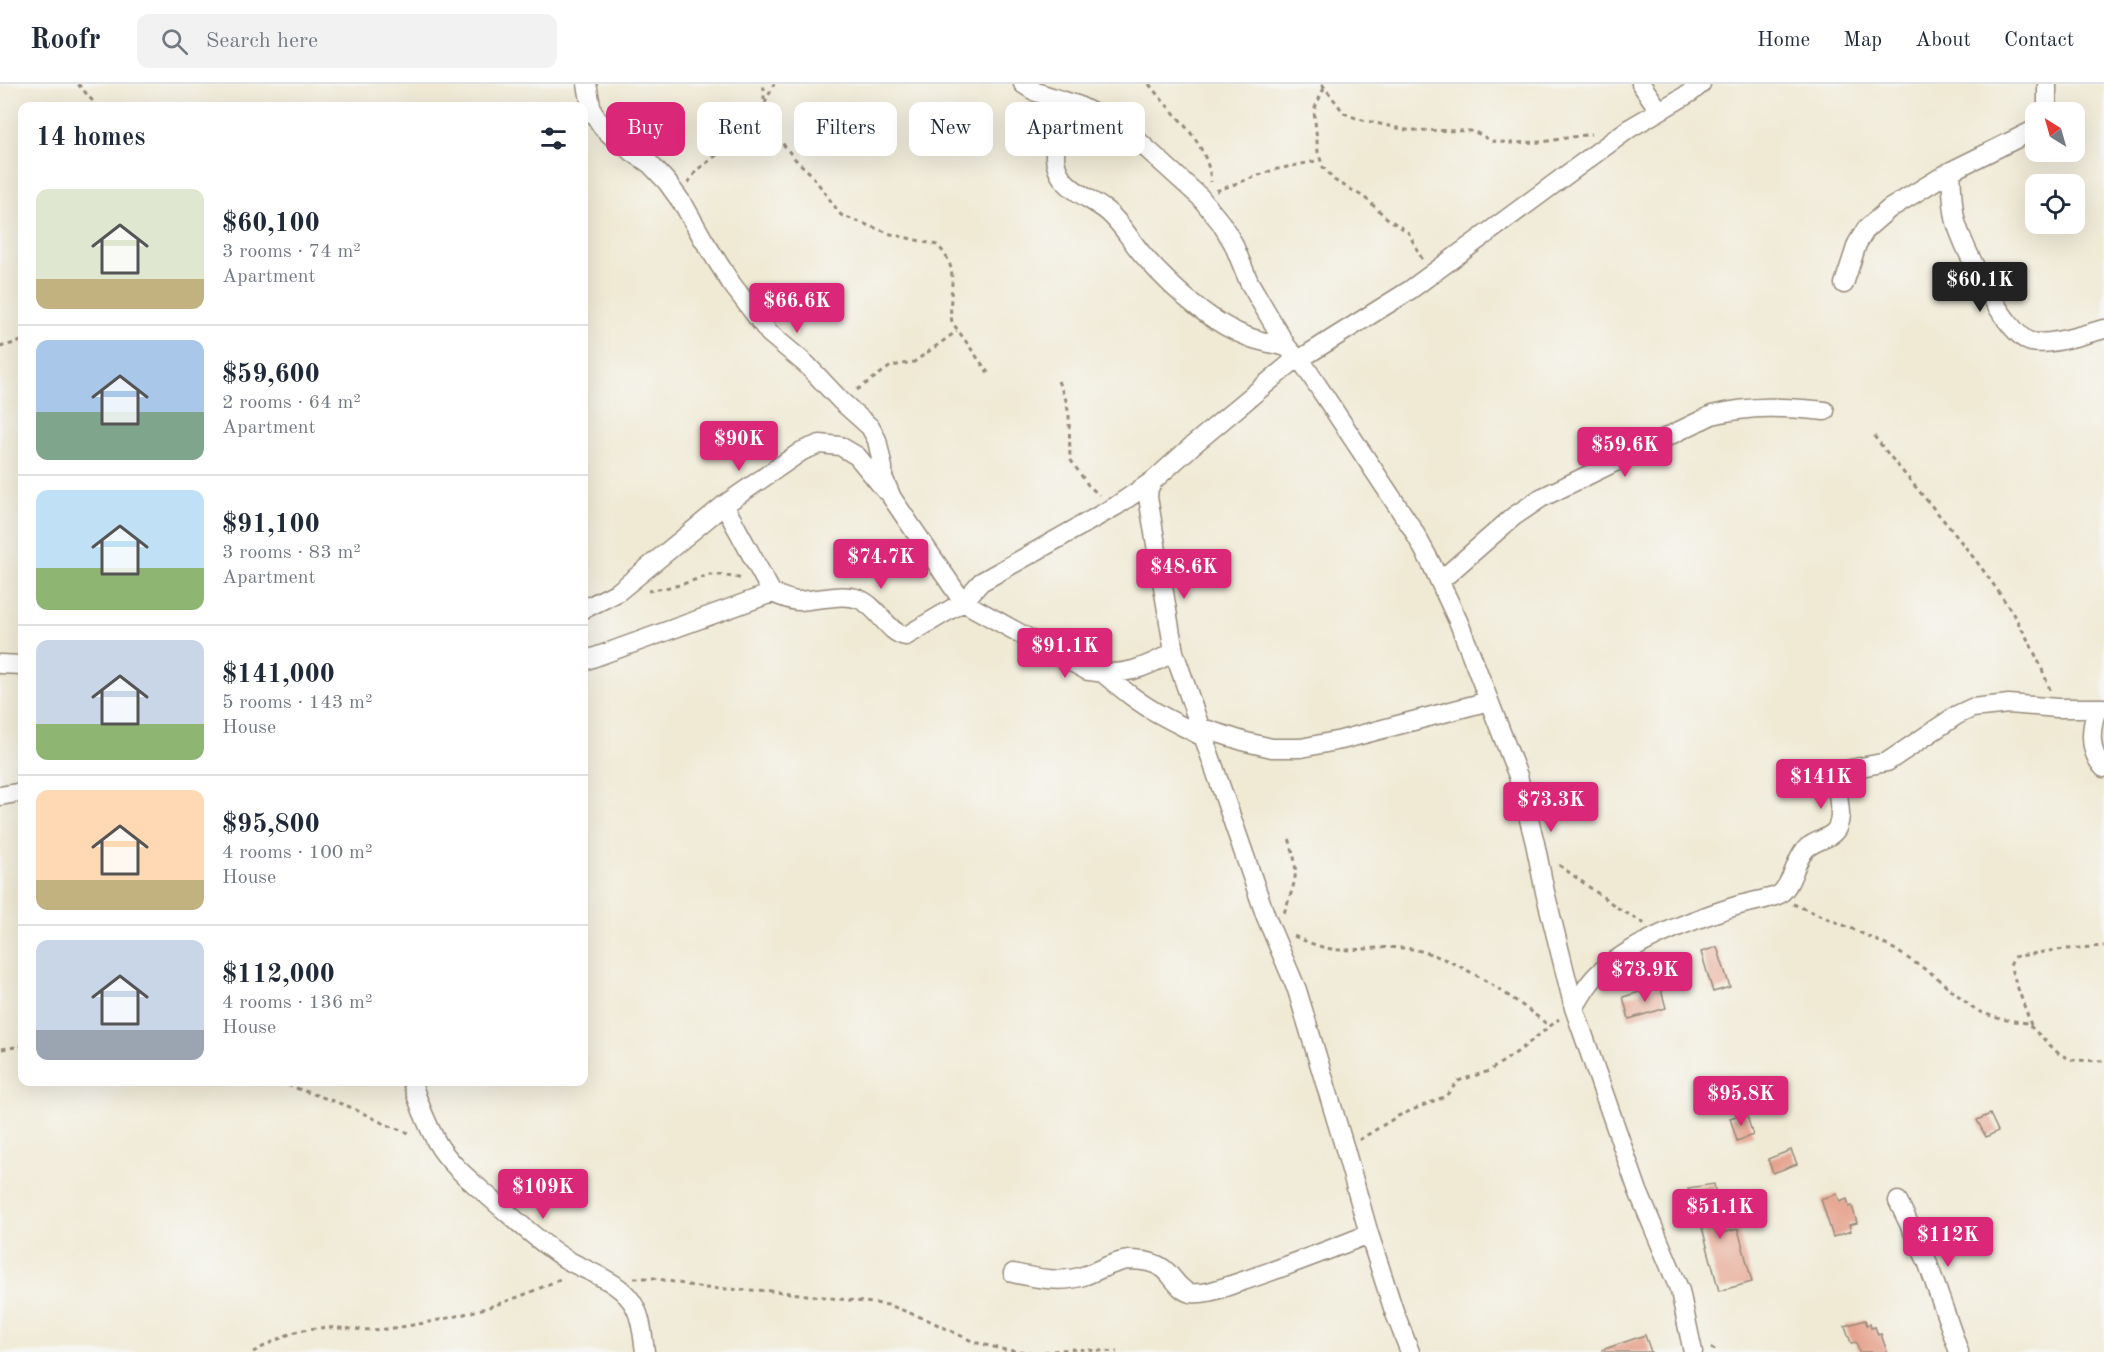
<!DOCTYPE html>
<meta charset="utf-8">
<style>
:root{--surface:#fff;--page:#f2f2f3;--text:#1f2937;--muted:#747a83;--line:#e0e1e3;--accent:#db2777}
body{margin:0;font-family:"Old Standard TT",serif;background:var(--page);color:var(--text);height:100vh;display:flex;flex-direction:column;font-size:22px;white-space:nowrap}
*{box-sizing:border-box;margin:0}
p{font-size:20px;color:var(--muted)}
.icon{flex:none;width:33px;height:33px;fill:none;stroke:currentColor;stroke-width:2;stroke-linecap:round;stroke-linejoin:round}
.map{position:relative;flex:1;overflow:hidden}
.details{position:absolute;left:18px;top:18px;width:570px;height:984px;display:flex;flex-direction:column;background:var(--surface);border-radius:12px;box-shadow:0 6px 24px #0002}
.details>*{flex:none}
.hud{position:absolute;left:606px;top:18px;width:570px;height:54px;display:flex;gap:12px}
.needle{width:39px;rotate:323deg}
.controls{position:absolute;left:2025px;top:18px;display:grid;gap:12px}
.controls a{display:grid;place-items:center;width:60px;height:60px;border-radius:12px;background:var(--surface);box-shadow:0 6px 24px #0002;font-size:30px}
.price{position:absolute;translate:-50% -51px;padding:0 14px;border-radius:6px;background:var(--accent);color:#fff;font-size:20px;line-height:39px;filter:drop-shadow(0 2px 3px #0008)}
.price::after{content:'';position:absolute;left:50%;top:36px;width:18px;height:14px;margin-left:-9px;background:inherit;clip-path:polygon(0 0,100% 0,50% 100%)}
.price.current{background:#222;color:#fff}
ul{padding:0;list-style:none}
li{display:flex;align-items:center;gap:18px;height:150px;padding:0 18px}
li+li{border-top:2px solid var(--line)}
li span{display:grid;place-items:center;flex:none;width:168px;height:120px;border-radius:12px;color:#555}
li>.icon{margin-inline-start:auto}
span .icon{width:72px;height:72px;fill:#fffc;stroke-width:1}
li b{font-size:26px}
h2{display:flex;justify-content:space-between;align-items:center;height:72px;padding:0 18px;font-size:26px}
.tag{padding:0 21px;border-radius:12px;background:var(--surface);box-shadow:0 6px 24px #0002;font-size:21px;line-height:54px}
.tag.current{background:var(--accent);color:#fff}
header{display:flex;align-items:center;gap:36px;box-sizing:border-box;height:84px;padding:0 30px;background:var(--surface);border-bottom:2px solid var(--line)}
header strong{font-size:28px}
nav{display:flex;gap:33px;margin-inline-start:auto;font-size:21px}
.search{width:420px;height:54px;background:var(--page);display:flex;align-items:center;gap:15px;box-sizing:border-box;padding:0 21px;border-radius:12px;color:var(--muted);font-size:22px}
.map>svg:first-child{display:block}
.building{fill:#e6a490}
.lines{fill:none;stroke-linecap:round;stroke-linejoin:round}
.minor-casing{stroke:#968a7a;stroke-width:21}
.path{stroke:#968a7a;stroke-width:3;stroke-dasharray:4.5 4.5;stroke-linecap:butt}
.minor{stroke:#fff;stroke-width:18}
</style>
<header>
<strong>Roofr</strong>
<div class="search"><svg class="icon" aria-label="search" viewBox="0 0 24 24"><circle cx="10" cy="10" r="6"/><path d="M15 15l6 6"/></svg>Search here</div>
<nav><a>Home</a><a>Map</a><a>About</a><a>Contact</a></nav>
</header>
<div class="map">
<svg width="2104" height="1268" viewBox="0 0 2104 1268">
<rect width="100%" height="100%" fill="#f6f6f2"/>
<filter id="ink" filterUnits="userSpaceOnUse"><feTurbulence type="fractalNoise" baseFrequency=".0167" numOctaves="2"/><feDisplacementMap in="SourceGraphic" scale="12" xChannelSelector="R" yChannelSelector="G"/><feConvolveMatrix kernelMatrix="1 2 1 2 8 2 1 2 1" color-interpolation-filters="sRGB"/></filter>
<filter id="wash" filterUnits="userSpaceOnUse"><feTurbulence type="fractalNoise" baseFrequency=".008" numOctaves="4" result="noise"/><feDisplacementMap in="SourceGraphic" scale="24" xChannelSelector="R" yChannelSelector="G"/><feGaussianBlur stdDeviation="1.35" result="paint"/><feColorMatrix in="noise" values="0 0 0 0 0 0 0 0 0 0 0 0 0 0 0 0 0 1.4 0 .05"/><feComposite in="paint" operator="in"/></filter>
<g filter="url(#wash)">
<rect width="100%" height="100%" fill="#f0ead5"/>
<g id="blocks">
<path class="building" d="M1717,863l13,40 -17,5 -12,-40z
M1660,902l6,22 -37,11 -6,-22z
M1746,1029l7,22 -16,6 -7,-23z
M1990,1030l8,17 -12,6 -9,-17z
M1791,1066l6,14 -24,9 -5,-14z
M1714,1100l8,49 16,-4 14,53 -33,9 -19,-71 -6,1 -6,-33z
M1837,1110l3,8 7,-3 2,8 3,-1 5,17 -8,2 2,6 -18,6 -12,-38z
M1865,1236l2,5 3,-1 1,4 4,-1 3,8 3,-1 6,18h-28l-3,-10 -5,1 -6,-17z
M1645,1251l6,17h-48l-1,-2z"/>
</g>
</g>
<g filter="url(#ink)">
<use href="#blocks" fill-opacity="0" stroke="#968a7a" stroke-width="1.5"/>
<g class="lines">
<g class="minor-casing">
<path id="minor" d="M587,0l5,27 11,17 15,14 32,22 17,18 18,25 18,32 28,44 38,50 38,32 34,36 29,26 7,13 6,28v9l9,21 71,104 125,69c35,6 55,-2 86,-19
M1023,0l13,8 41,13 48,24 75,68 21,26 12,20 16,39 38,65 10,11
M1641,0l18,26
M2047,0v28
M1077,21c-11,20 -28,40 -20,63 7,22 36,31 51,44 14,12 23,29 35,43 29,33 66,68 108,83 11,4 24,6 36,9
M1951,87c1,17 1,35 5,51 7,25 50,114 75,120 19,4 54,-8 73,-13
M1844,200l13,-40 9,-15 23,-20 62,-38 85,-42
M1300,275l112,169 19,35 28,60 59,153 17,67 10,49 29,116 64,183 42,100 13,61
M724,421l48,88
M1440,497l73,-64 28,-19 171,-83c41,-10 72,-8 113,-4
M584,525l34,-17 106,-87 78,-54 18,-7 20,2 17,10 28,34
M584,577l188,-68c9,3 18,8 27,8 19,-1 42,-8 60,-2 19,7 29,35 47,37l57,-34 18,-20 135,-76 38,-26
M0,580l22,1
M1104,590c18,15 36,30 57,41 14,8 28,14 42,22
M2097,625c-7,21 -9,42 7,59
M1199,643l47,15 26,6h29l40,-8 148,-39
M0,712l22,-4
M1574,924c9,-15 17,-30 31,-40 34,-28 89,-49 131,-62 9,-3 39,-8 44,-12 13,-11 14,-30 24,-43 8,-11 27,-11 33,-23 10,-22 -10,-32 13,-59l37,-7 70,-47 15,-7 37,-4 48,4h47
M412,998c6,20 14,40 24,59 14,25 40,44 60,62 22,19 44,40 68,55 24,15 57,22 71,49 7,13 8,31 10,45
M1898,1117l29,60 32,91
M1013,1189c23,5 50,11 73,2 14,-5 28,-14 43,-15 11,0 26,2 35,9 9,7 15,22 27,24 16,2 33,-6 49,-11 43,-14 86,-31 129,-48
M1410,1268l-16,-41 -25,-77 -24,-85 -48,-159 -31,-73 -92,-265 -26,-155 1,-9 5,-8 39,-35 104,-87 3,1 110,-69 220,-162 60,-35 11,-9"/>
</g>
<path class="path" d="M78,0l19,22
M1149,0c23,31 59,56 62,98
M1322,0l22,29 14,6 48,11 67,1 19,10 18,2 32,-1 49,-8
M1324,4l-10,22 4,42 5,15 11,13 30,17 23,21 21,14 14,27
M765,19l9,-19
M764,29l11,21 20,25 16,15 30,41 50,19 46,11c26,25 9,47 15,77l37,52
M688,99l9,-13 42,-32 25,-25v-24l-1,-5
M1216,107l57,-21 48,-10
M0,263l22,-6
M1058,297l8,19 3,15 1,44 18,26 11,10
M857,306l34,-24 23,-4 43,-31
M1874,352c63,81 141,155 176,254
M648,507l32,-6 29,-10h11l24,4
M1559,781l59,43 27,16
M1793,820l62,26 39,19 41,27 40,34 25,9 27,4 32,31 13,6 32,1
M1284,829c12,-33 16,-40 5,-75
M1294,852c15,7 32,14 49,14 20,0 40,-4 60,-2 45,3 112,50 146,78
M2031,941l-21,-59 4,-9 41,-7 49,-4
M2,965l20,-3
M279,998l71,25 37,18 25,9
M1359,1056l39,-24 48,-20 12,-15 31,-10 31,-21 39,-31
M634,1194h20l49,10 71,3 115,14 39,15 46,22 31,8 25,2
M1711,1264l8,4
M253,1268c18,-9 36,-20 55,-23 26,-4 53,3 78,0 62,-8 121,-24 176,-51
M1044,1268l28,-3 45,3"/>
<use href="#minor" class="minor"/>
</g>
</g>
</svg>
<div class="controls">
<a><svg class="needle" viewBox="-14 -14 28 28"><path d="M0-13l5 13h-10z" fill="#e53935"/><path d="M0 13l5-13h-10z" fill="#747a83"/></svg></a>
<a><svg class="icon" aria-label="locate" viewBox="0 0 24 24"><circle cx="12" cy="12" r="6"/><path d="M12 2v4M12 18v4M2 12h4M18 12h4"/></svg></a>
</div>
<b class="price current" style="left:1980px;top:229px">$60.1K</b>
<b class="price" style="left:797px;top:250px">$66.6K</b>
<b class="price" style="left:739px;top:388px">$90K</b>
<b class="price" style="left:1625px;top:394px">$59.6K</b>
<b class="price" style="left:881px;top:506px">$74.7K</b>
<b class="price" style="left:1184px;top:516px">$48.6K</b>
<b class="price" style="left:1065px;top:595px">$91.1K</b>
<b class="price" style="left:1821px;top:726px">$141K</b>
<b class="price" style="left:1551px;top:749px">$73.3K</b>
<b class="price" style="left:1645px;top:919px">$73.9K</b>
<b class="price" style="left:1741px;top:1043px">$95.8K</b>
<b class="price" style="left:543px;top:1136px">$109K</b>
<b class="price" style="left:1720px;top:1156px">$51.1K</b>
<b class="price" style="left:1948px;top:1184px">$112K</b>
<div class="hud">
<a class="tag current">Buy</a>
<a class="tag">Rent</a>
<a class="tag">Filters</a>
<a class="tag">New</a>
<a class="tag">Apartment</a>
</div>
<section class="details">
<h2>14 homes<svg class="icon" aria-label="filters" viewBox="0 0 24 24"><path d="M4 7h16M4 17h16"/><circle cx="9" cy="7" r="2"/><circle cx="15" cy="17" r="2"/></svg></h2>
<ul>
<li><span style="background:linear-gradient(#dfe7d0 75%,#c2b280 0)"><svg class="icon" aria-label="home" viewBox="0 0 24 24"><path d="M3 11l9-7 9 7M6 9v11h12V9"/></svg></span><div><b>$60,100</b><p>3 rooms · 74 m²</p><p>Apartment</p></div></li>
<li><span style="background:linear-gradient(#a9c7e8 60%,#7fa58c 0)"><svg class="icon" aria-label="home" viewBox="0 0 24 24"><path d="M3 11l9-7 9 7M6 9v11h12V9"/></svg></span><div><b>$59,600</b><p>2 rooms · 64 m²</p><p>Apartment</p></div></li>
<li><span style="background:linear-gradient(#bfe0f5 65%,#8fb573 0)"><svg class="icon" aria-label="home" viewBox="0 0 24 24"><path d="M3 11l9-7 9 7M6 9v11h12V9"/></svg></span><div><b>$91,100</b><p>3 rooms · 83 m²</p><p>Apartment</p></div></li>
<li><span style="background:linear-gradient(#c9d6e8 70%,#8fb573 0)"><svg class="icon" aria-label="home" viewBox="0 0 24 24"><path d="M3 11l9-7 9 7M6 9v11h12V9"/></svg></span><div><b>$141,000</b><p>5 rooms · 143 m²</p><p>House</p></div></li>
<li><span style="background:linear-gradient(#ffd9b3 75%,#c2b280 0)"><svg class="icon" aria-label="home" viewBox="0 0 24 24"><path d="M3 11l9-7 9 7M6 9v11h12V9"/></svg></span><div><b>$95,800</b><p>4 rooms · 100 m²</p><p>House</p></div></li>
<li><span style="background:linear-gradient(#c9d6e8 75%,#9aa5b1 0)"><svg class="icon" aria-label="home" viewBox="0 0 24 24"><path d="M3 11l9-7 9 7M6 9v11h12V9"/></svg></span><div><b>$112,000</b><p>4 rooms · 136 m²</p><p>House</p></div></li>
</ul>
</section>
</div>
